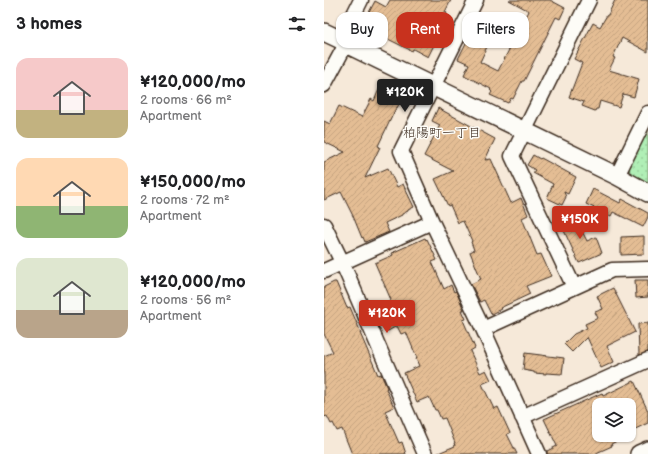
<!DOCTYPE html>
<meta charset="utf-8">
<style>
:root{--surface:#fff;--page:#f6f6f6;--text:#202124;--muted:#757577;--accent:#c8321e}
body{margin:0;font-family:"Balsamiq Sans","Klee One",sans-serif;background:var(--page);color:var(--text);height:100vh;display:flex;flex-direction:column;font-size:15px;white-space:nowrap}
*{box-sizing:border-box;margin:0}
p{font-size:13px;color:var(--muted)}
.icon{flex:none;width:22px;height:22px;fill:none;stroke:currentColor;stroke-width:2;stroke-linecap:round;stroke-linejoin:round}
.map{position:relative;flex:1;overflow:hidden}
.side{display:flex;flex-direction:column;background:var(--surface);width:324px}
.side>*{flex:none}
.banner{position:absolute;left:12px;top:12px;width:252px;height:36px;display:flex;gap:8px}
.fabs{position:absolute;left:268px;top:398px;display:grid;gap:8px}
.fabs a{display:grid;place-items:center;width:44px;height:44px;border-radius:8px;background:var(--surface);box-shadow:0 1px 3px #0004;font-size:20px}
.price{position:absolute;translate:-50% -34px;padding:0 9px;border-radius:4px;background:var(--accent);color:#fff;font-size:13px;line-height:26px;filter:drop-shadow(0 1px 2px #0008)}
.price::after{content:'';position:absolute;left:50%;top:24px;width:12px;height:9px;margin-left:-6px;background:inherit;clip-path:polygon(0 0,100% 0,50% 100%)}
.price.active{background:#222;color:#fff}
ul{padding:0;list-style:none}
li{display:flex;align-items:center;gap:12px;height:100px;padding:0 16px}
li span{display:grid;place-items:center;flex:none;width:112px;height:80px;border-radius:12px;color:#555}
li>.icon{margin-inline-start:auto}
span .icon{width:48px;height:48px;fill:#fffc;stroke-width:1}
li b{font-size:17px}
h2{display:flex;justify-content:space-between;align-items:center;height:48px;padding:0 16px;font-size:17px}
.pill{padding:0 14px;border-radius:12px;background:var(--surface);box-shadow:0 1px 3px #0004;font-size:14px;line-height:36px}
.pill.active{background:var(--accent);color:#fff}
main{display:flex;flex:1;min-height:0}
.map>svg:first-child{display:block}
.park{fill:url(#park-dots);stroke:#768c6a}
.building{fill:url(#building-hatch);stroke:#3b2a1e}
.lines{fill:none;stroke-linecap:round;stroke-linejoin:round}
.minor-casing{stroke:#3b2a1e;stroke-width:17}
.tertiary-casing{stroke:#3b2a1e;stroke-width:20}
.minor{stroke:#fdfcf7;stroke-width:14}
.tertiary{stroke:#fdfcf7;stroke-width:17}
.labels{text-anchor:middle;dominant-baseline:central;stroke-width:3;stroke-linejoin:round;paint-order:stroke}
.neighbourhood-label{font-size:13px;fill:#3b2a1e;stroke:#fdfcf7}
</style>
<main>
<section class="side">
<h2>3 homes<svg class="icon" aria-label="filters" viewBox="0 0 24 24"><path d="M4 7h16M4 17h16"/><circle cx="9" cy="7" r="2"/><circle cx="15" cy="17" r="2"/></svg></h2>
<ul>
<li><span style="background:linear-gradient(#f6c9c9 65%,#c2b280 0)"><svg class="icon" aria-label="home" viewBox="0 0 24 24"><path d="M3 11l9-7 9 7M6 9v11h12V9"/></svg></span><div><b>¥120,000/mo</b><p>2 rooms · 66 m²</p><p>Apartment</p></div></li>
<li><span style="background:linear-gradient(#ffd9b3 60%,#8fb573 0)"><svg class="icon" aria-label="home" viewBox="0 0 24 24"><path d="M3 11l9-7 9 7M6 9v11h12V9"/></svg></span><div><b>¥150,000/mo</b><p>2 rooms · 72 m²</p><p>Apartment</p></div></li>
<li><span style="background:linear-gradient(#dfe7d0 65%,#b9a48a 0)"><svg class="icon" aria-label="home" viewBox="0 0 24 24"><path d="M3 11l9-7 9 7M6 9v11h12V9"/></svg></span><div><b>¥120,000/mo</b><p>2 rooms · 56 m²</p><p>Apartment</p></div></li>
</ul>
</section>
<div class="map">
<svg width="324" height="454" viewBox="0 0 324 454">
<defs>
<pattern id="park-dots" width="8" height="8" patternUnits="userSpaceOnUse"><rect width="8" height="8" fill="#b0efb6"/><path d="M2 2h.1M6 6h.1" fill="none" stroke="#98cd9c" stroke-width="1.8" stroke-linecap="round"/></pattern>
<pattern id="building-hatch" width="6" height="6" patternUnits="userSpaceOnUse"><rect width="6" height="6" fill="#e4bd94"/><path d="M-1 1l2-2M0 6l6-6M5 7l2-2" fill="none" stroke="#c4a37f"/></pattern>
</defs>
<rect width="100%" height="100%" fill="#f6e9d9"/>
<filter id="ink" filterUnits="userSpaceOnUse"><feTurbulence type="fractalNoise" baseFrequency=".025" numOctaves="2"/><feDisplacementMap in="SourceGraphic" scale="8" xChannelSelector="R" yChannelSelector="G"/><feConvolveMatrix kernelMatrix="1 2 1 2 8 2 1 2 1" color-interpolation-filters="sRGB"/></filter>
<g filter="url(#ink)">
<path class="park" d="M324,130v53l-17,-8 -2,-6z"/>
<path class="building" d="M66,0h61l-6,12 2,1 -13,27 2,1 -8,16 -15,-8 -1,2 -44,-22 2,-4 -6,-3 11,-21 11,6z
M185,0h41l15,8 -5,11 -4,-2 -32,64h-2l-9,18 -2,-1 -3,5 -18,-8 2,-3 -2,-2 1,-1 -27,-14 5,-11 -11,-5 11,-22 3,2 3,-9 16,8 -11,24 18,9 13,-25h1l17,-35z
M291,0h33v52l-26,-14 -9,19 2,1 -6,12 30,9 -5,18 -11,-3 -4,13 -19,-6 -2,8h-2l-1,2 -13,-5 2,-4 -15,-5 13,-34 -8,-4 19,-36 7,4 7,-12h1z
M59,80l23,11 -9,17h-1l-18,38 2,1 -15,31 23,-10 9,19 6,-3 11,23 -6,3v1l-6,3v1l-17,8 4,9 -24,10 -2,-5 -1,1 -9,-22 -12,-24 -17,8v-38l21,-10 -21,-10v-21l6,3 9,-18 23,11 9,-18 3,2z
M114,108l57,31 -10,21 6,-1 20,44 10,-5 7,17 -6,3 15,37 4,-1 10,22 -25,10 4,8 -30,14 1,1 -10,5 -7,-14 -4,2 -9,-18 10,-5 -11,-27 4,-2 -3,-8 1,-1 -9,-20 -5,2 -8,-18 -2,1 -13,-27 18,-8 -29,-15 16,-31 -8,-4z
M209,155l7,4 1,-1 35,19 -8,17 -4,-2 2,5 -4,8 -15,-7 6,-14 -20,-11 2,-3 -8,-5z
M269,189l27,14 2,-4 26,14v4l-5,10 -30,-15 -2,4 -25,-12z
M249,213l14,28 9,-4 6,16 -23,10 -20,-43z
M320,236v18l-23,1v-18z
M101,238l1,2 1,-1 10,21 -5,2 12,27 7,-4 3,7 2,-1 8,19h-2l4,9 -3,1 12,28 -5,3 10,22 6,-3 5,10 -9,4 12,25 4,-2 12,26 -3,1 10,20h-81l19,-8 -1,-3h1l-10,-25 -4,1 -4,-9h-2l-6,-13 -12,5 -13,-29 15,-7 -3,-7 1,-1 -11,-26 -5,2 -4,-8 -9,5 -1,-1 -2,1 -6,-13 14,-7 -4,-10 2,-1 -16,-37 18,-8 -1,-2 3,-1h-1z
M311,280h13v17l-12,1z
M10,282h2l11,26 3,-1 11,26h-1l18,42 3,-1 6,14 -1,1 8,18 -9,4 14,32 3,-1 4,12h-54l-10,-25 -5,2 -4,-8 -2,1 -4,-8 -3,1v-61l9,-4 -9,-18v-47z
M289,288l22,44 -28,14 7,16 -13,6 -14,-31 -15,15 -8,-8 10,-10 13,-6 -2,-4 13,-6 -3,-6 8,-3 -6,-13z
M324,323v29l-9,3 -1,-31z
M201,353l39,5 -2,16 -16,-1v1l-12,-1v-1l-11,-2z
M310,381l14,30v12l-19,9v-27h-30v30h30l-18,9 1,2 -18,8h-47v-3l10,-5 -13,-27 58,-26 1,3z"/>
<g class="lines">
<g class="minor-casing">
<path id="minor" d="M152,0l-75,151 31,71 51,107 56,125
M17,40l20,-40
M0,85l22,-41
M293,176l31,-63
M0,225l18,37 83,192
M0,271l108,-49
M250,287l-62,-131 77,-156
M159,329l129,-59 36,-1
M198,417l126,-57"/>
</g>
<g class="tertiary-casing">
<path id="tertiary" d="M0,32l17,8 5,4 271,132 31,17
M315,454l9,-4"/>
</g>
<use href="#minor" class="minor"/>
<use href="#tertiary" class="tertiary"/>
</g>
</g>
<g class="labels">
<g class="neighbourhood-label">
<text x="118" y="133">柏陽町一丁目</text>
</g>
</g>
</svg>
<div class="fabs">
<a><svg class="icon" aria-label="layers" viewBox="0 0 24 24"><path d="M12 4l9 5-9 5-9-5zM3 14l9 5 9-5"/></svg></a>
</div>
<b class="price active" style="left:81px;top:113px">¥120K</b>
<b class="price" style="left:256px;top:240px">¥150K</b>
<b class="price" style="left:63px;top:334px">¥120K</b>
<div class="banner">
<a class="pill">Buy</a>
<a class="pill active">Rent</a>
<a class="pill">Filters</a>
</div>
</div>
</main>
